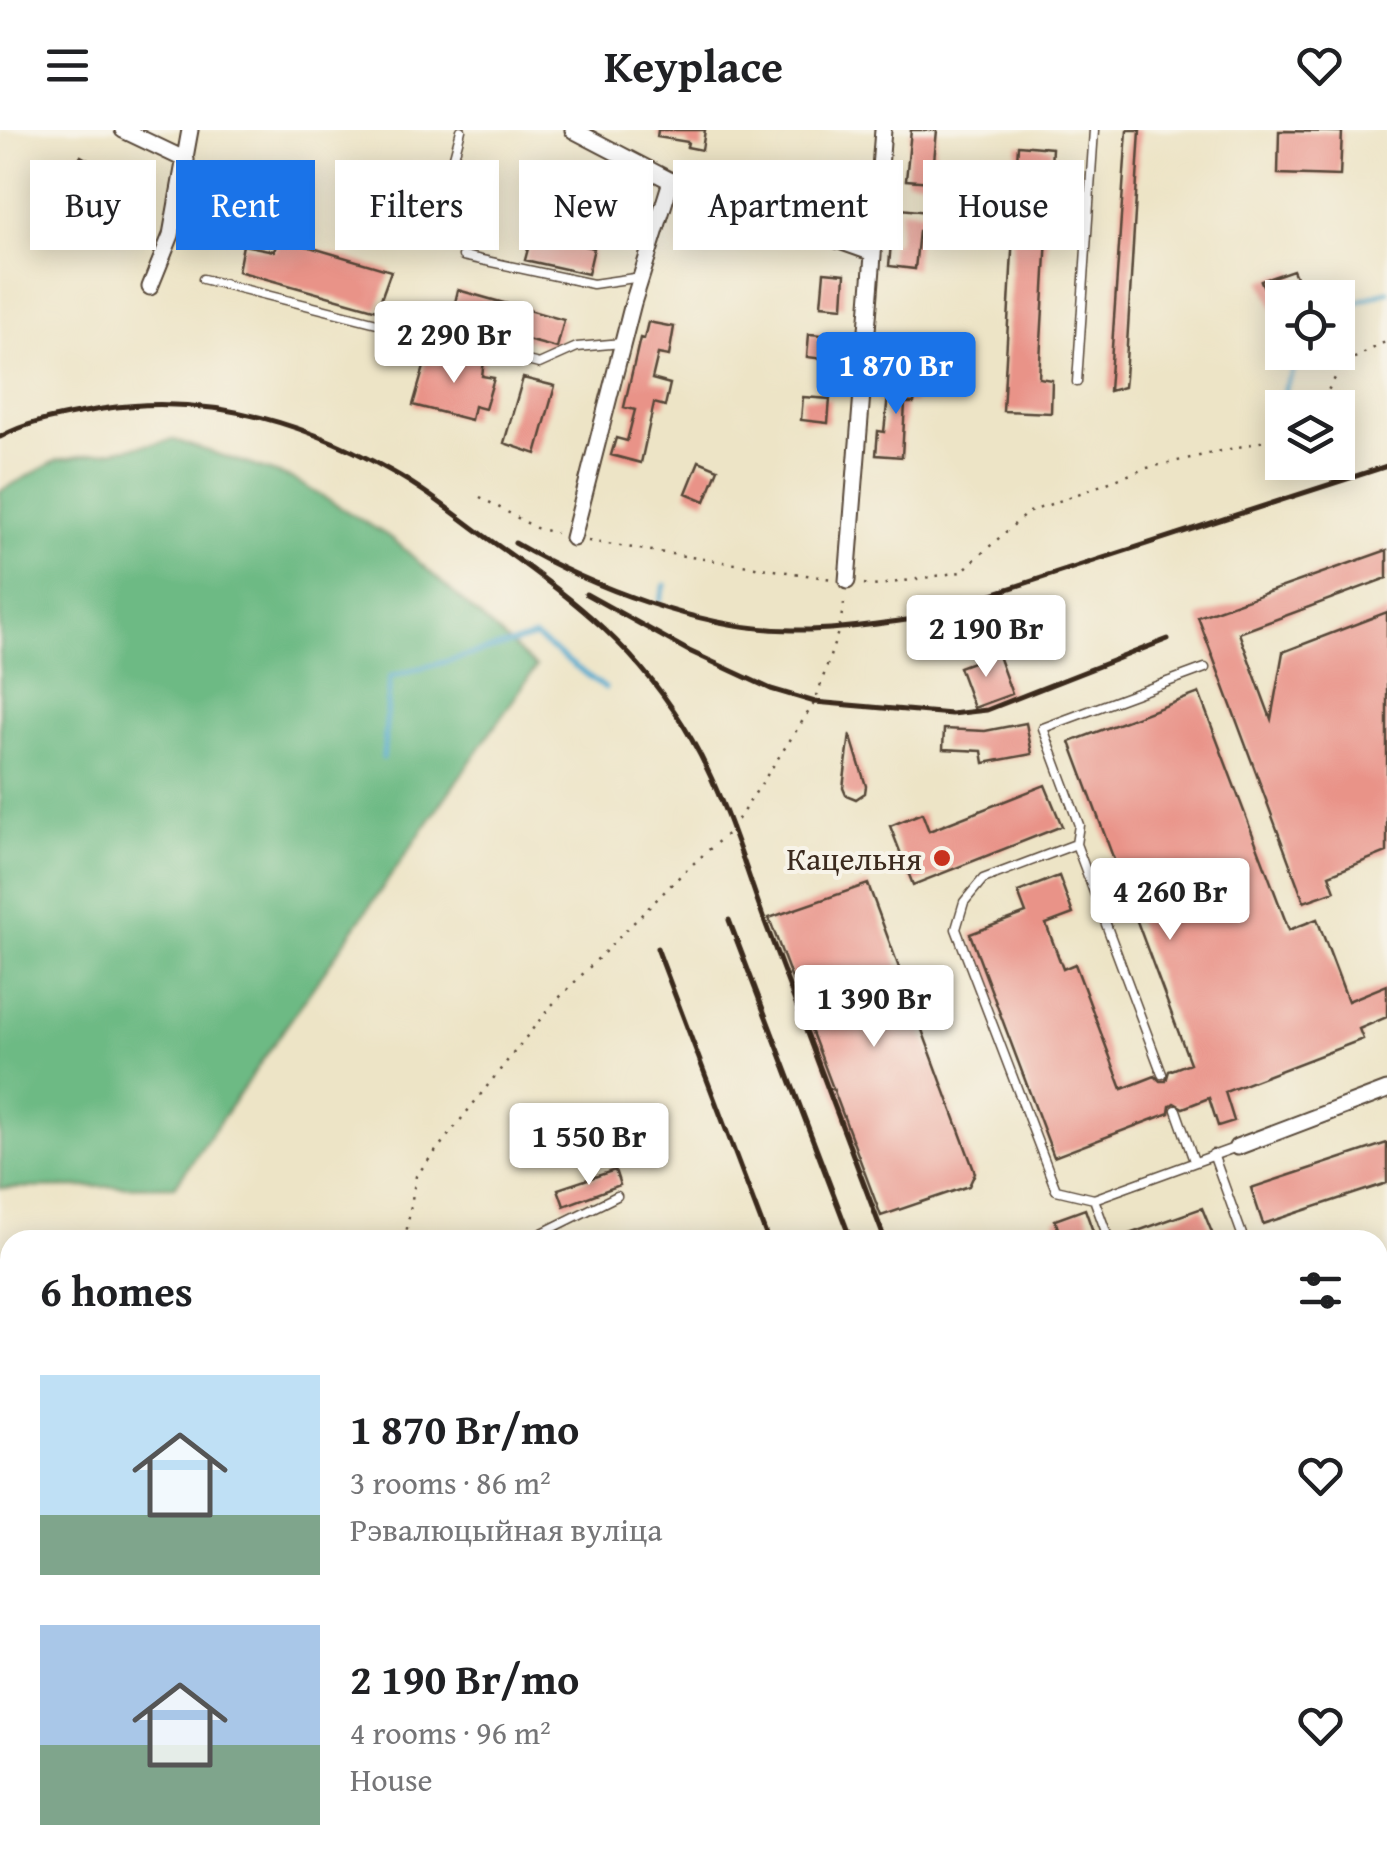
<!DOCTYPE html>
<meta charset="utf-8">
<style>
:root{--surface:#fff;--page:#f6f6f6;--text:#202124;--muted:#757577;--accent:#1a73e8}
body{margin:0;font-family:"Gentium Book Plus",serif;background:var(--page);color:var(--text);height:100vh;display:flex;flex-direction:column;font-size:38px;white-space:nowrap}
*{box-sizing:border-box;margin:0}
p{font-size:32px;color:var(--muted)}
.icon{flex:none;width:55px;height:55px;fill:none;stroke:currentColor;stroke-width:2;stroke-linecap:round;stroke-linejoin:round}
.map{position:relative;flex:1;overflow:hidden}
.panel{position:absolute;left:0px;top:1100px;width:1388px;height:642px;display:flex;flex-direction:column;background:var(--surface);border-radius:30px 30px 0 0;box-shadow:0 5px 25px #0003}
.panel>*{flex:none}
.top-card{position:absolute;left:30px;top:30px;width:1328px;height:90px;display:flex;gap:20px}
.buttons{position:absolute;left:1265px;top:150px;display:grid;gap:20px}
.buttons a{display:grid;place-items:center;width:90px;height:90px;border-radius:0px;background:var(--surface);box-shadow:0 5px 25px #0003;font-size:50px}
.price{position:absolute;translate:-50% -85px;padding:0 22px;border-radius:10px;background:#fff;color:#222;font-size:32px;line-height:65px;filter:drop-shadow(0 2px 5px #0008)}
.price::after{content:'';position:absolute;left:50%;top:60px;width:30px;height:22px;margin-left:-15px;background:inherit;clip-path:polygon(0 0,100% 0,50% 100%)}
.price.selected{background:var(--accent);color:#fff}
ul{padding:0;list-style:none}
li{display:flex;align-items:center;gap:30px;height:250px;padding:0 40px}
li span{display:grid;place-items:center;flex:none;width:280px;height:200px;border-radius:0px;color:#555}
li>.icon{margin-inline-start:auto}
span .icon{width:120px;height:120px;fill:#fffc;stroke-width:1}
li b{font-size:42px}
h2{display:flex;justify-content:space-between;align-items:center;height:120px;padding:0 40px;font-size:42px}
.pill{padding:0 35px;border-radius:0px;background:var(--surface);box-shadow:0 5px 25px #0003;font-size:35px;line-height:90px}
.pill.selected{background:var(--accent);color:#fff}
header{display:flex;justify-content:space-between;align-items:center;height:130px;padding:0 40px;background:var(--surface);font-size:45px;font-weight:700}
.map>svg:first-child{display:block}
.forest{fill:#6dba84;stroke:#547251;stroke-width:2.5}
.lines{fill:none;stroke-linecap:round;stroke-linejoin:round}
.stream{stroke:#4fa7cc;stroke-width:5}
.building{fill:#e99388}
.lane-casing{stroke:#564637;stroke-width:11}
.street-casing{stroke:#564637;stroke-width:19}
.path{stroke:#564637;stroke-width:2.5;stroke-dasharray:2.5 8;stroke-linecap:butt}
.lane{stroke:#fff;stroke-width:8}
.street{stroke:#fff;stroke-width:15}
.rail{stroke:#3b2a1e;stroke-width:5}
.poi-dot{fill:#c8321e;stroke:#f7f3e8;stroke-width:4}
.labels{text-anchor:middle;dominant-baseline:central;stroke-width:8;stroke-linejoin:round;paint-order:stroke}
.poi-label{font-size:32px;fill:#3b2a1e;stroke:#f7f3e8;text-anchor:end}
</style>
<header><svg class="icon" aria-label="menu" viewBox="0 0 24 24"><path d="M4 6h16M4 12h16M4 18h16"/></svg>Keyplace<svg class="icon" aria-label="heart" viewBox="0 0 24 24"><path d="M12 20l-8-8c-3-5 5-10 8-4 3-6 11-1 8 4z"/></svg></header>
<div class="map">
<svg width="1387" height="1742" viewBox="0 0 1387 1742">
<rect width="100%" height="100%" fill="#f7f3e8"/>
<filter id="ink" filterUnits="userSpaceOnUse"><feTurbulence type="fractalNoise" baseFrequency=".01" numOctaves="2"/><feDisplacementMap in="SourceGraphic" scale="20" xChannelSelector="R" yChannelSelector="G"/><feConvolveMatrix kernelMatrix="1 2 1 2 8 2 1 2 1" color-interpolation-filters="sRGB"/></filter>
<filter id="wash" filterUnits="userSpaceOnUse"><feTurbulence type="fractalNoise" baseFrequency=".0048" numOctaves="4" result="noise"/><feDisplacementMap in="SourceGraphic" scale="40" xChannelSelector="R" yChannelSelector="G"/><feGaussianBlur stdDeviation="2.25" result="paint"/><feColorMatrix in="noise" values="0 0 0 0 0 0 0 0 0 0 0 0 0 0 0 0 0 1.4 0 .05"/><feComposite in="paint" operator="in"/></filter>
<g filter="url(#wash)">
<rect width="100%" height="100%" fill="#ede4c6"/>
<path class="forest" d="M174,310l117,38 102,61 143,128 -361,519 -175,2v-697l58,-31z
M1387,1308v434h-1387v-178l10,-8v176h1368v-417z"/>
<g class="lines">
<path class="stream" d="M1338,179l49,-18
M1284,278v-18l19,-38
M660,471l5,-16
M383,628l7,-81 145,-40 70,51"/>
</g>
<g id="blocks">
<path class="building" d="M658,0h47l-3,20 -15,-3 1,-5 -31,-5z
M911,0h26l-5,52 -26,-2z
M1127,0h13l-15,248 -1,9 -15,4z
M1279,1l63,1 -2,44 -62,-2z
M1018,15l34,3 -13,230 13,2 -1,33 -48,-2z
M81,26l21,12 -7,12 5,3 -12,20 -26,-15z
M901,79l27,3 -3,19h-6l-4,38 -26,-3 2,-23h6z
M696,83l21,5 -8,29 -20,-5z
M532,104l62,14 -6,26 -63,-14z
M279,108l112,33 -14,39 -139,-39 5,-26 31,6z
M1293,140l12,28h-23v32l-21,-49z
M824,142l21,2 -2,33 -22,-2z
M458,160l106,30 -7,28 -106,-28z
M648,192l26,5 -5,29 -11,-2 -6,25 18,5 -5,22 -11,-3 -13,60 -30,-8 5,-17 11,3 8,-31 -11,-3 16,-69 4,1z
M809,204l26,2 -2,24 -26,-3z
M443,221l41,10 -2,15 12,2 -9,31 -11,-3 -3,14 -58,-15 13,-45 13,3z
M890,247l27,3 -3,23h-9l-3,54 -26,-2 2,-24 6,1z
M523,248l32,8 -19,68 -32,-11z
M803,267l27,2 -2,24 -27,-3z
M699,331l19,8 -13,32 -19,-8z
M1387,420v28l-148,55 32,86 12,-67 104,-40v240l-58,23 6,16 -31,11 -106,-285z
M997,523l15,41 -38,14 -15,-41z
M1199,563l90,237 28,-11 31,82 39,-16v32l-28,12 4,10 -138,53 9,29 -16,5 -9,-28 -26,10 -9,-5 -4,3 -1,7 -115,44 -84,-223 56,-21 -8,-21 41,-16 14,38 -27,10 17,45 12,-5 47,125 33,-13 5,5h6l3,-10 21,-8 -120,-321z
M1026,593l6,31 -48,9 -2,-12 -39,-2 1,-20 41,2z
M850,604l16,52 -1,7 -9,6 -10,-4 -3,-7z
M1045,655l17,41 -149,59 -23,-59 32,-13 7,18z
M868,754l107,289 -6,13 -88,30 -112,-298z
M1387,1013v40l-124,41 -12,-36z
M615,1040l5,15 -56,21 -6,-17z
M1202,1078l13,32h-97v-2z
M1085,1079l11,31h-34l-7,-20z"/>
</g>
</g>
<g filter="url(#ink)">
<use href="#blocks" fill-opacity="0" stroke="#564637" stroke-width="2.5"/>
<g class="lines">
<g class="lane-casing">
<path id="lane" d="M452,34l9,-34
M463,126l130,28 48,-7
M203,149l336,85 38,-17 45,-4
M1077,252l17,-252
M1076,714l3,-19 -36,-97 162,-60
M1176,980l18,51
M1213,1024l31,86
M1094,1069l-38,-9 -100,-261 8,-27 19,-23 93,-35 86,230
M528,1110l89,-44
M1109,1110l-15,-41 143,-52
M1378,1221l9,-26"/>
</g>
<g class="street-casing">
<path id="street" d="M123,0l63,30
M573,0l98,51 202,72
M150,157l21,-52 19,-105
M573,408l60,-235 38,-122
M847,451l36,-451
M1237,1017l150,-57"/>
</g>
<path class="path" d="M1318,278l25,-44 44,-23
M480,367l56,31 20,5
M588,411l244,38
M864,454l9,2 88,-14 66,-59 120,-45 135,-31
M405,1110l11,-64 134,-169 134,-135 47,-42 84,-128 24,-73 6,-31
M0,1428l10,-6"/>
<use href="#lane" class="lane"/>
<use href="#street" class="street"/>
<path class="rail" d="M0,307c30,-17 68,-22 102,-28 102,-16 200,12 289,62 35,19 67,46 99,69 82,57 152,111 202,200 32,56 51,121 73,182 40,106 80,212 120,318
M515,413c76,44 188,87 277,87 42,1 82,-6 123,-11l472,-153
M586,464l103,57 82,38 44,13 136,12 36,-4 181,-71
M729,790l122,320
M657,818l111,292"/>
</g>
</g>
<circle class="poi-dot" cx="942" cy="728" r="10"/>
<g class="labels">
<g class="poi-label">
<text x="922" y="728">Кацельня</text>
</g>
</g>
</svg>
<div class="buttons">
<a><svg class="icon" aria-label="locate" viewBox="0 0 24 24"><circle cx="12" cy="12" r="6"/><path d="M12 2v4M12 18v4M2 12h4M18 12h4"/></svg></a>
<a><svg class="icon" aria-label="layers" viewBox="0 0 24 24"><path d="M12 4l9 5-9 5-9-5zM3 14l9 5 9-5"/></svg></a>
</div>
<b class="price" style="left:454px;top:256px">2 290 Br</b>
<b class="price selected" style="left:896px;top:287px">1 870 Br</b>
<b class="price" style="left:986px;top:550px">2 190 Br</b>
<b class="price" style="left:1170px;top:813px">4 260 Br</b>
<b class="price" style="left:874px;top:920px">1 390 Br</b>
<b class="price" style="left:589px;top:1058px">1 550 Br</b>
<div class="top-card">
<a class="pill">Buy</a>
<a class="pill selected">Rent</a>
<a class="pill">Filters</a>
<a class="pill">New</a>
<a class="pill">Apartment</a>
<a class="pill">House</a>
</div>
<section class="panel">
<h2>6 homes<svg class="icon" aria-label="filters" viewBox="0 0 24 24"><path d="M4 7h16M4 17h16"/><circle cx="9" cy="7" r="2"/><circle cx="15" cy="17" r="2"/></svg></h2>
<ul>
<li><span style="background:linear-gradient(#bfe0f5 70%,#7fa58c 0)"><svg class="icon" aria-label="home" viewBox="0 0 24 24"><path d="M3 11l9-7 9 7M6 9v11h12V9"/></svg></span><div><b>1 870 Br/mo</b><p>3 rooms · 86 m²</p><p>Рэвалюцыйная вуліца</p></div><svg class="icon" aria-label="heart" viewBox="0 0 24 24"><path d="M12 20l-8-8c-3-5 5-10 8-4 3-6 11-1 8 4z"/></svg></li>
<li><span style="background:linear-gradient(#a9c7e8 60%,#7fa58c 0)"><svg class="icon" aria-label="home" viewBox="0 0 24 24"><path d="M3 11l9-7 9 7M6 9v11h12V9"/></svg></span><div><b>2 190 Br/mo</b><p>4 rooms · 96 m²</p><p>House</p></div><svg class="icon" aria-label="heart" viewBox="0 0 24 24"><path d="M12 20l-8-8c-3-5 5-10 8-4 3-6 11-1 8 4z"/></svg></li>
</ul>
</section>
</div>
